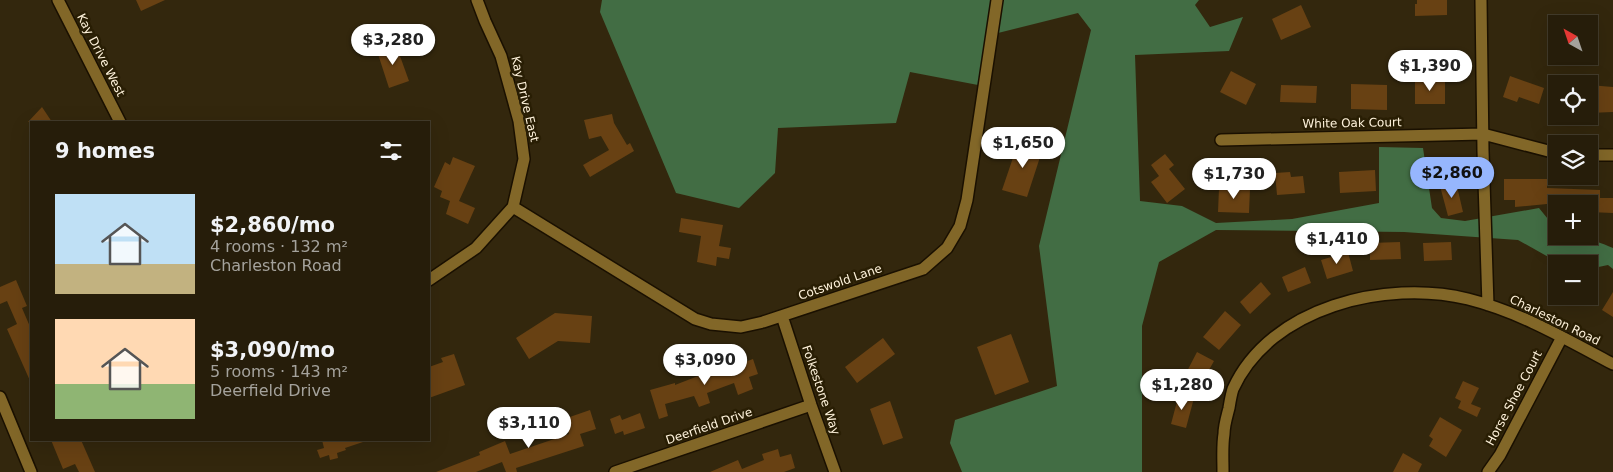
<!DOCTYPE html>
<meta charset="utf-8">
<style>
:root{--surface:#261d0a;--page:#322a18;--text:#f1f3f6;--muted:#a4a29c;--line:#423b2b;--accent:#96b6fd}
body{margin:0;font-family:"DejaVu Sans",sans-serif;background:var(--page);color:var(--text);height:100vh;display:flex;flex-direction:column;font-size:19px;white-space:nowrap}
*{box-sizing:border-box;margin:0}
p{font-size:16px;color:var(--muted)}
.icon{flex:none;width:28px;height:28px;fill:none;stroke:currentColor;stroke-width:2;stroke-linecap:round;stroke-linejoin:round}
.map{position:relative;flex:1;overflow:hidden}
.details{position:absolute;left:30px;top:121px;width:400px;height:320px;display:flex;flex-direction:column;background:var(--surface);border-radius:0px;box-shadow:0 5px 20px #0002,0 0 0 1px var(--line)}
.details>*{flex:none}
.needle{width:32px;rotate:320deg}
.fabs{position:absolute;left:1548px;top:15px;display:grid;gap:10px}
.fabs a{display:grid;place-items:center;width:50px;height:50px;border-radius:0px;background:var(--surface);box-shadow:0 5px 20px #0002,0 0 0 1px var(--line);font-size:25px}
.price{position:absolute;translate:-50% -42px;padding:0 11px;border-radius:18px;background:#fff;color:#222;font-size:16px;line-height:32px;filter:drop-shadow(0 1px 2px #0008)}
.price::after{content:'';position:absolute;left:50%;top:30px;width:15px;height:11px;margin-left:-8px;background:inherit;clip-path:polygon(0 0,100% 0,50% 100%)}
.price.current{background:var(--accent);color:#111}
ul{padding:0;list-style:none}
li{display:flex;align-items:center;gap:15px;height:125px;padding:0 25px}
li span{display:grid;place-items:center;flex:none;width:140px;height:100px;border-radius:0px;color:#555}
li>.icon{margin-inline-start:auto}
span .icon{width:60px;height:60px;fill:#fffc;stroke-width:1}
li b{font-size:21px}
h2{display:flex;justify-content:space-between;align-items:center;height:60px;padding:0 25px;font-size:21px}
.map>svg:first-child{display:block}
.forest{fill:#426d44}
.building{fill:#684113}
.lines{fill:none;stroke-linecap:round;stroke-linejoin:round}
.street-casing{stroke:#1a1000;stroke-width:14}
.street{stroke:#826728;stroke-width:11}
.labels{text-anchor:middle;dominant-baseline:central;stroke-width:5;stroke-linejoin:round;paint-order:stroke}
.street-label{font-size:12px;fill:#fff3dc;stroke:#291e04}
</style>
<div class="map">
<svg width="1613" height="472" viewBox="0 0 1613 472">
<rect width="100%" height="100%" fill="#33270d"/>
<path class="forest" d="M602,0h597l-4,5 15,22 33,-10 -14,34 -94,4 5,146 42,5 34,17 76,-4 87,-16v-56l44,1 9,60 9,10 24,3 74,-13 17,21v7c27,0 33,2 57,12v21l-5,-4 -19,4v-5h-28l-43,-24 -114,-8 -188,-2 -57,32 -17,64v146h-180l-12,-29 5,-23 102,-34 -18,-140 52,-216 -13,-17 -92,23 -8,49 -68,-13 -14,51 -118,5 -3,45 -36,35 -63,-15 -76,-181z"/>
<path class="building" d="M136,0h29l-24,11z
M1417,0h30v15l-32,1v-12h2z
M1301,5l10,22 -30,13 -9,-21z
M400,44l4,10 -4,2 9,25 -20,7 -12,-37z
M1231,71l25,13 -10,21 -26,-13z
M1510,76l34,12 -5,16 -20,-7 -2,5 -14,-5z
M1415,80h30v24h-30z
M1351,84l36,1v25l-36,-1z
M1281,85l36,1 -1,17 -36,-1z
M1589,85l24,2v25l-24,1z
M42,107l10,15h-24z
M612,114l2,9 13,22 3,-2 4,8 -44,26 -7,-12 26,-15 -8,-14 -12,3 -5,-19z
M1019,140l24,8 -16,49 -25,-7z
M1165,154l9,11 -5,4 16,20 -18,14 -16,-21 8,-6 -8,-11z
M453,157l22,9 -16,35 16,7 -7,16 -22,-10 4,-13 -10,-4 2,-6 -8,-4 11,-25 5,3z
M1375,170l1,21 -36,2 -1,-21z
M1290,172l1,5 12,-1 2,17 -28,2 -2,-22z
M1504,179h43v9l53,2v8h13v15l-24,-1v-8h-42l-32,3v-7h-11z
M1456,182l7,30 -15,4 -8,-30z
M1219,188l31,1 -1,24 -31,-1z
M681,218l42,7 -4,21 12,2 -2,11 -12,-2 -1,9 -19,-4 4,-26 -22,-4z
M1400,242l1,17 -31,1v-17z
M1451,242l1,18 -28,1 -1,-18z
M1348,252l5,19 -26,8 -6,-19z
M1305,267l6,16 -23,9 -6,-15z
M16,280l11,26 -5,2 9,21v54l-24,-54 10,-5 -10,-23 -7,3v-17z
M1261,282l10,12 -21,20 -10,-12z
M1613,292v25l-11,-7z
M1225,311l16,14 -22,25 -16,-13z
M555,313l37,3 -2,27 -32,-2 -29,18 -13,-21z
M1011,334l18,48 -34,13 -18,-48z
M883,338l12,16 -38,29 -12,-16z
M1197,352l17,9 -14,25 -16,-9z
M454,354l11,31 -36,13v-31l14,-5 -2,-4z
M753,359l5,15 -9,3 4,12 -15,6 -4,-12 -27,10 3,10 -11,4 -5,-11 -29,8 3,12 -9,3 -9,-29 25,-7v2l41,-16 1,3z
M1463,381l16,7 -8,16 10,4 -4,9 -19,-9 3,-7 -6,-3z
M1179,394l15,4 -8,30 -15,-4z
M890,401l13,37 -20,7 -13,-36z
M590,410l6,19 -16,5 4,12 -68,22 1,4h-11l-4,-10 -26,10h-40l44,-17 -1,-3 26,-11 5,13 59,-20 -5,-15z
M640,413l5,15 -21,7 -1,-4 -8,3 -5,-15 10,-4 2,5z
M1440,417l22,13 -16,27 -17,-11 4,-7 -4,-3z
M51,440h30l14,32h-16l-4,-8 -12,5z
M322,440h41v2l-18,6 1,2 -9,3 1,5 -8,2 -1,-5 -9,3 -3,-8 7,-2z
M778,449l2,8 11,-3 4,14 -11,4h-74l28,-12 4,9 22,-9 -2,-6z
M1403,453l19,11 -4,8h-25z"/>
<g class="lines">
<g class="street-casing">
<path id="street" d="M58,0l62,122
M1481,0l2,151 5,154
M1221,140l262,-6 73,19
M1589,155h24
M513,207l182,112 16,5 30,3 22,-5 160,-53 24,-21 13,-22 7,-26 30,-200
M429,280l47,-32 37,-41 11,-48 -5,-38 -18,-65 -16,-35 -8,-21
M782,316l29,89 24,67
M0,397l31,75
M615,472l196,-67
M1223,472c0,-13 -1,-26 1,-38 0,-9 3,-18 5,-26 1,-6 2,-13 4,-19 37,-82 153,-110 235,-90 52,13 98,40 145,65
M1488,472l12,-17 62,-118"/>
</g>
<use href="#street" class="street"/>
</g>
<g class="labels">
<g class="street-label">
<text transform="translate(101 55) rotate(63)">Kay Drive West</text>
<text transform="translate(525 99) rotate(77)">Kay Drive East</text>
<text transform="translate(1352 123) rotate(-1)">White Oak Court</text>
<text transform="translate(840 282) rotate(-19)">Cotswold Lane</text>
<text transform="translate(1555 320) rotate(26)">Charleston Road</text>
<text transform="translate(821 390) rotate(71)">Folkestone Way</text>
<text transform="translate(1514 398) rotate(-62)">Horse Shoe Court</text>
<text transform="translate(709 426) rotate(-19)">Deerfield Drive</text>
</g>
</g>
</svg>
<div class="fabs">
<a><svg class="needle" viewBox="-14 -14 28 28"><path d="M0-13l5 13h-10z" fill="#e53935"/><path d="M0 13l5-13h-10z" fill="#a4a29c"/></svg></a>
<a><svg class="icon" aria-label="locate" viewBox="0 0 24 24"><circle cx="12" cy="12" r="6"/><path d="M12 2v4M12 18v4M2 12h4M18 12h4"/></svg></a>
<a><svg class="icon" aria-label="layers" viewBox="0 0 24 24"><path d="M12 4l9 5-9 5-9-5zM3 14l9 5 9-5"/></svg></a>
<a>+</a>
<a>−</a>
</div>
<b class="price" style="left:393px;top:66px">$3,280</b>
<b class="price" style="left:1430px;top:92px">$1,390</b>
<b class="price" style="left:1023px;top:169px">$1,650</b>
<b class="price current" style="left:1452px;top:199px">$2,860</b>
<b class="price" style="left:1234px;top:200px">$1,730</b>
<b class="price" style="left:1337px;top:265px">$1,410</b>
<b class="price" style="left:705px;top:386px">$3,090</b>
<b class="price" style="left:1182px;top:411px">$1,280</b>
<b class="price" style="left:529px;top:449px">$3,110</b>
<section class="details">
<h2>9 homes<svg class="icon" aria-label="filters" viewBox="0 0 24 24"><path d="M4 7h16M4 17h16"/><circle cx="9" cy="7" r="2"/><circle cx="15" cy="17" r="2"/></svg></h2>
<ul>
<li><span style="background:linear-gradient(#bfe0f5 70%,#c2b280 0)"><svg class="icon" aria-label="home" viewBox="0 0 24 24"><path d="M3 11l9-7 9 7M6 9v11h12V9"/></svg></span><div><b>$2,860/mo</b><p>4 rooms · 132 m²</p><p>Charleston Road</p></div></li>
<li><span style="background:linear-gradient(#ffd9b3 65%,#8fb573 0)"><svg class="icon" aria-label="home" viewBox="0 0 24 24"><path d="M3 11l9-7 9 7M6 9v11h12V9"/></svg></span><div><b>$3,090/mo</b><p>5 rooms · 143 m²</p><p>Deerfield Drive</p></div></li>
</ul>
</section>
</div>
